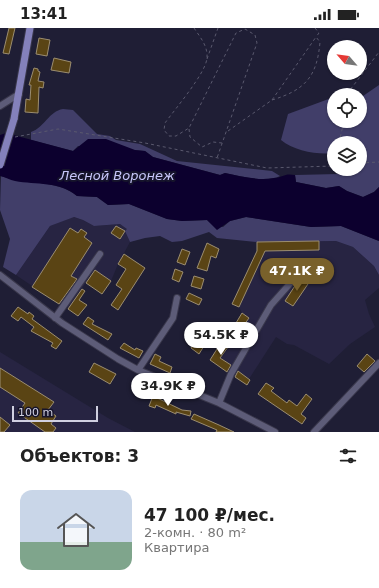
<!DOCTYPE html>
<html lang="ru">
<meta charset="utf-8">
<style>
:root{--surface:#fff;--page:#f6f6f6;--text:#222;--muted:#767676;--accent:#79612b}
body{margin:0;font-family:"DejaVu Sans",sans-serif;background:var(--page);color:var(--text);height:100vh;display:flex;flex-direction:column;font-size:15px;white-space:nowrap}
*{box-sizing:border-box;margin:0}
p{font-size:13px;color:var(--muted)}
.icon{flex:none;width:22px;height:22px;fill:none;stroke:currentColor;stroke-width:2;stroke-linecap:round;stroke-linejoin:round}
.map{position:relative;height:404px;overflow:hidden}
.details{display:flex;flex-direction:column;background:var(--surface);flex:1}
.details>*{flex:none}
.needle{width:26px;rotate:298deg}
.tools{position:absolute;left:327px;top:12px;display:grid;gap:8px}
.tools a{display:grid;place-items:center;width:40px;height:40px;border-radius:50%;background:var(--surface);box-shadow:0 1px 3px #0004;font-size:20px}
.scale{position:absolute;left:12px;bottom:10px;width:86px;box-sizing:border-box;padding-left:4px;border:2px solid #d0d0e0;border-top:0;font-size:11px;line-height:14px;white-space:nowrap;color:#d0d0e0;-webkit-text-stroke:3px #16142b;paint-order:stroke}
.price{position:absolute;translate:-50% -34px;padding:0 9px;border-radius:14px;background:#fff;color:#222;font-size:13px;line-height:26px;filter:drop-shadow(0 1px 2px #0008)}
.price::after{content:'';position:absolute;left:50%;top:24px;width:12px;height:9px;margin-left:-6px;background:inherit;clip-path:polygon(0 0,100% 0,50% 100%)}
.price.on{background:var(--accent);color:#fff}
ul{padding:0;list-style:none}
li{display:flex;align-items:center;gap:12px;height:100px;padding:0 20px}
li span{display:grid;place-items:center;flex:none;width:112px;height:80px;border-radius:12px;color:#555}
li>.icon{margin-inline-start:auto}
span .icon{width:48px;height:48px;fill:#fffc;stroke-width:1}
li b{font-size:17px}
h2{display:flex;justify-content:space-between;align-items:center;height:48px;padding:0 20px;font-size:17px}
.status{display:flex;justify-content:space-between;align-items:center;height:28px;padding:0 20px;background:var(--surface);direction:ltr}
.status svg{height:11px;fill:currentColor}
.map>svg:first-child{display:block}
.built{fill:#272442}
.green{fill:#413e69}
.water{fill:#0c002e}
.building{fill:#5a4414;stroke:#9b8d70}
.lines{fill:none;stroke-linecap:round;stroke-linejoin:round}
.minor-casing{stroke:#39374b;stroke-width:8}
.major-casing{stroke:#39374b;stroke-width:9}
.path{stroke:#5a596e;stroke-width:1;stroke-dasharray:3 3;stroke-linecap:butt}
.minor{stroke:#5d5c78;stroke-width:6}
.major{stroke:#8481bb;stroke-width:7}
.major-bridge-casing{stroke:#39374b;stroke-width:9;stroke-linecap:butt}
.major-bridge{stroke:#8481bb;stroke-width:7}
.labels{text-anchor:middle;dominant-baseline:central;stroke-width:4;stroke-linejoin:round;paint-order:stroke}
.water-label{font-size:13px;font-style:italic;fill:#c7c6f9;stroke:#16142b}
</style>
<div class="status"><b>13:41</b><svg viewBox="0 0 49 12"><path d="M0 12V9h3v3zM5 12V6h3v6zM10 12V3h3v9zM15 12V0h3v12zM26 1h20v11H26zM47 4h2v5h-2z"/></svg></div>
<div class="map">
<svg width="379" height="404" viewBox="0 0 379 404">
<rect width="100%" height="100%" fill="#1f1e35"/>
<path class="built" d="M73,189l10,3 11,6 26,-2 8,5 -3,2 5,11 -12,22 -7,17 -17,-11 -25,38 -8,-5 -1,2 -44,-30 34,-49z
M336,213l17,6 21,19 5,9v13l-14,12 4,14 6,13 -25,17 -21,20 -35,-19 -7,-1 -11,-7 -27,42 1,1 -3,5 -37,-25 32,-47 -3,-6 -7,-3 25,-53v-9z
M0,324l108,66 27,14h-135z"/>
<path class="green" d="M379,57v102l-5,5 -11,5 -16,-6 -8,-5 -13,2 -30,-6 -1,-7 43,-1 10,-5h12v-26h-26v10c-16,2 -40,-2 -53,-13l7,-26 46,-17v24h26v-25h3z
M63,81l10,1 24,24 13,2 6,4 24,4 37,17 95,10 8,5c-14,7 -41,0 -55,-3l-5,2 -67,-18 -8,-6 -67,-5 -5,5 -42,-11v-8c13,-4 18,-21 32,-23z
M1,148c24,9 56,3 76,20l20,1 11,8 21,-1 38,15 15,2 25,-1 6,5 10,2 7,-6 16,-4 65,10 30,-1 38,15v34l-5,-9 -21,-19 -17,-6 -79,1 -40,-4 -8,-6 -27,9 -10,1 -12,-6 -15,2 -15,4 -5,-11 2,-2 -7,-5 -26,2 -11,-6 -9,-3 -24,9 -34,49 -13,-8 7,-28 -10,-29z"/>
<path class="water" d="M6,105l67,18 15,-12h18l29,11 10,1 8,6 67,18 5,-2c15,3 33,8 49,5 10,-1 10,-5 21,-3l1,7 30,6 13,-2 8,5 16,6 11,-5 5,-5v54l-38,-15 -30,1 -65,-10 -16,4 -13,9 -10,-10 -25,1 -15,-2 -38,-15 -21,1 -11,-8 -20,-1c-17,-15 -41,-11 -62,-15 -5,-1 -10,-4 -15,-5v-41z"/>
<path class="building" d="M9,0h6l-6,26 -6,-1z
M39,10l11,2 -3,16 -11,-2z
M54,30l17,4 -2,11 -18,-3z
M34,40l4,1v2l2,1 -2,9 6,1 -1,6 -4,-1 -1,26 -13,-1 1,-13 4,1 1,-15h-2z
M116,198l9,5 -5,8 -9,-6z
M70,200l8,5 3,-4 6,4 -3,4 8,6 -21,33 6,3 -18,25 -27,-17z
M319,213v9l-54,1 -26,56 -7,-3 25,-53v-9z
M207,215l12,6 -3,9 -5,-2 -4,15 -10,-3z
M182,221l8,3 -5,13 -8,-3z
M124,226l21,14 -27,42 -7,-5 11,-16 -6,-4 10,-16 -8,-5z
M175,241l8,3 -4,10 -7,-3z
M95,242l16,11 -9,13 -16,-11z
M194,248l10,3 -3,10 -10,-3z
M300,250l8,6 -15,22 -8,-5z
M82,261l3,2 -6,9 8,5 -9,11 -10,-7z
M189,265l13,6 -3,6 -13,-6z
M18,279l10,7 1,-2 5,4 -2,3 30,22 -6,8 -5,-3 2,-3 -22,-12 3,-4 -13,-10 -3,4 -7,-5z
M242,285l7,5 -10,14 -6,-4z
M88,289l6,4 -2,3 20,10 -4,6 -25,-16z
M224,310l7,5 -11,15 11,7 -4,7 -17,-12z
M195,313l9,5 -5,8 -8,-6z
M124,315l11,7 1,-2 7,3 -4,7 -19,-10z
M155,326l6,3 -2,4 13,6 -2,6 -20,-9z
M367,326l8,7 -11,11 -7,-6z
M94,335l22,11 -6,10 -21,-12z
M0,340l54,34 -6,8 8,6 -5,8 5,4 -3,4h-8l-27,-19 7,-10 -25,-16z
M238,343l12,9 -3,5 -12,-8z
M266,355l8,5 -3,3 16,12 2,-3 8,6 9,-12 6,5 -11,15 5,4 -4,6 -44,-30z
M153,368l29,14 9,1 -1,5 -14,-4v2l-20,-9 -1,3 -6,-2z
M194,386l25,11 15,7h-18l1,-2 -26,-11z
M0,389l10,8 -6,7h-4z"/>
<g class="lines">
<g class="minor-casing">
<path id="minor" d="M0,78l19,-12
M0,247l62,48 56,36 20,11 81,33 56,29
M55,290l45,-64
M138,342l35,-52 4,-20
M219,375l12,-29 40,-69 24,-27
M314,404l65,-69"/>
</g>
<g class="major-casing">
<path id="major" d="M14,91l16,-91"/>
</g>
<path class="path" d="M194,0c6,9 14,18 13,30 -1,15 -32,51 -42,65l-1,7 5,6h7l13,-8 47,-95 9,-4 10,6 2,8 -40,115
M315,0l4,5 -3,4
M207,31l11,-31
M349,67l1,-5 29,-38
M189,101l1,8 12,10 11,-5 9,1
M228,103l44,-31 44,-63 4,5c-3,35 -15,48 -48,58
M15,109l43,-8 87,14 122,25 67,-2
M339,115l5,-22
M360,135l19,-1"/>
<use href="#minor" class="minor"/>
<use href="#major" class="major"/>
<g class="major-bridge-casing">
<path id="major-bridge" d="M0,137l14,-46"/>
</g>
<use href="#major-bridge" class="major-bridge"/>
</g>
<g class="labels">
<g class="water-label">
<text x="117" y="147">Лесной Воронеж</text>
</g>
</g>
</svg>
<div class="tools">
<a><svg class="needle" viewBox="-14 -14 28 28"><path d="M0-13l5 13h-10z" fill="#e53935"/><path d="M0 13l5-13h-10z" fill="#767676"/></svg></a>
<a><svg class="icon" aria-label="locate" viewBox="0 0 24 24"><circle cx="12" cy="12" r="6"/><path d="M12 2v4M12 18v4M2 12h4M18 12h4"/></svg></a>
<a><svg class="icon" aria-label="layers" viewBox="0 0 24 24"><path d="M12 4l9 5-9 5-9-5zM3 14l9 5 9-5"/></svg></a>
</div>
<div class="scale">100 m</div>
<b class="price on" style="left:297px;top:264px">47.1K ₽</b>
<b class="price" style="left:221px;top:328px">54.5K ₽</b>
<b class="price" style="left:168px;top:379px">34.9K ₽</b>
</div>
<section class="details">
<h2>Объектов: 3<svg class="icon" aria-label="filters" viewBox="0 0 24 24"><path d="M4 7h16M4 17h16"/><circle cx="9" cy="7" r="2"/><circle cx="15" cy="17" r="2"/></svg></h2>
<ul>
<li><span style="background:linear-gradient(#c9d6e8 65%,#7fa58c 0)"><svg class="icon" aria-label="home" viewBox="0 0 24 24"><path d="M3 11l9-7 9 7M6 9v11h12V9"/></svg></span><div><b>47 100 ₽/мес.</b><p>2-комн. · 80 m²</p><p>Квартира</p></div></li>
</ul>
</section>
